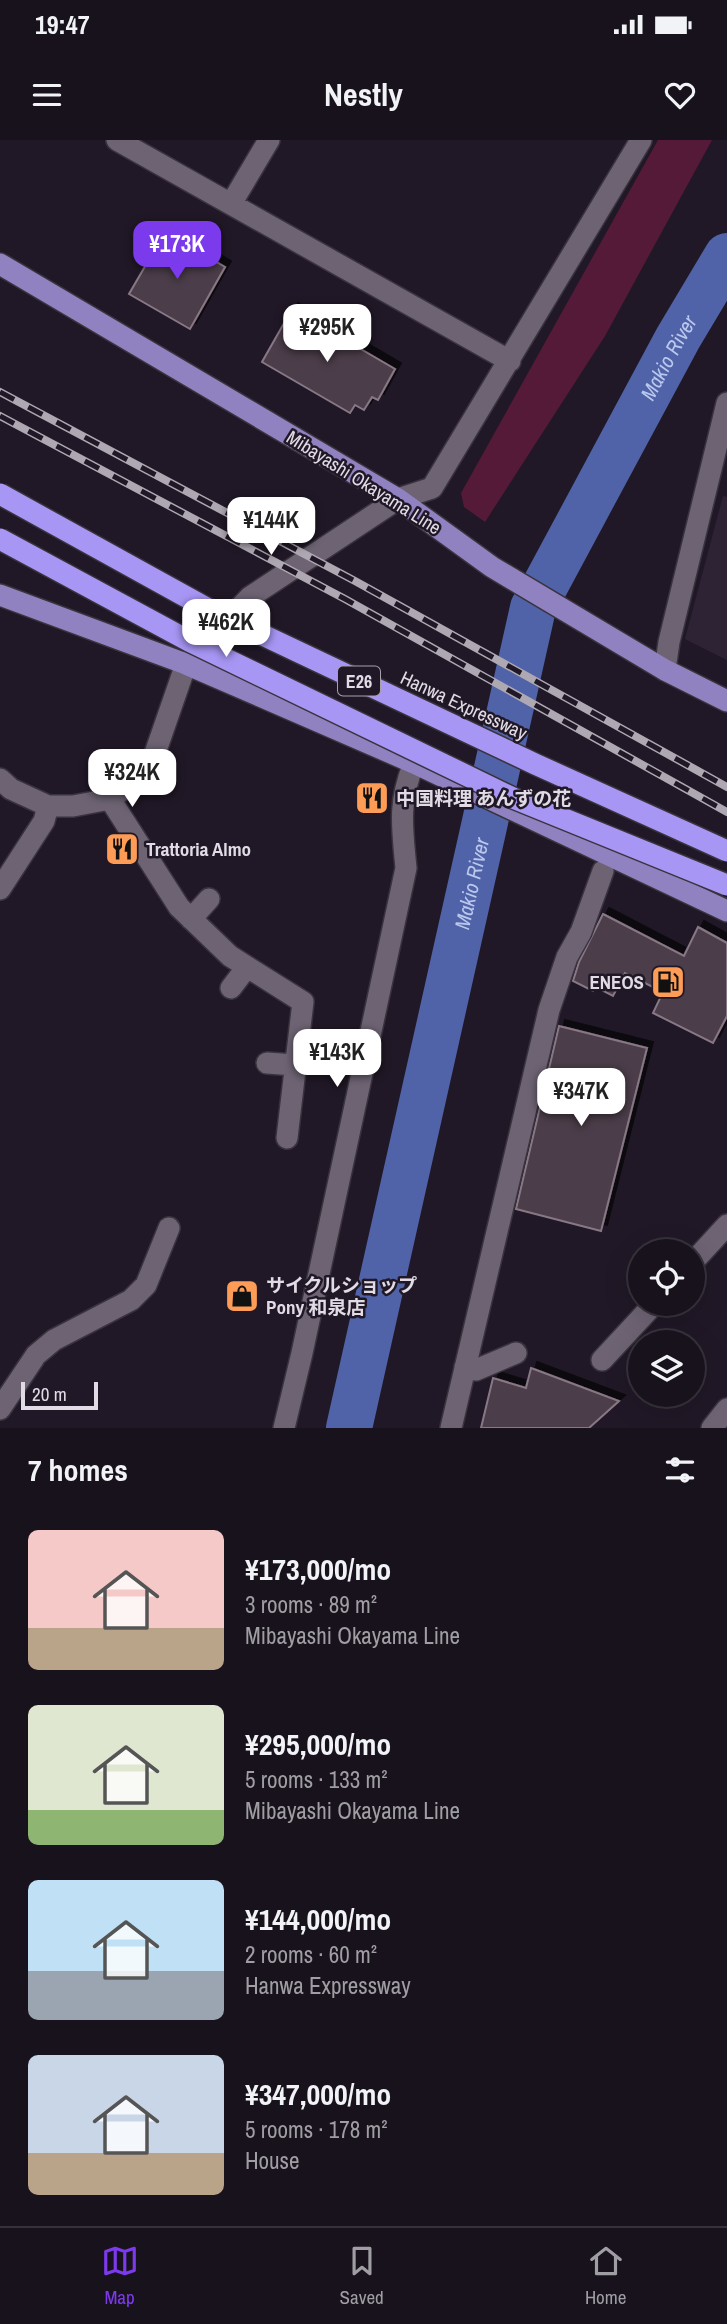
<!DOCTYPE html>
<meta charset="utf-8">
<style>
:root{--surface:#18121c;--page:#252029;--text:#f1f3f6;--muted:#9f9ea3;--line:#36323b;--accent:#7c3aed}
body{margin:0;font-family:"Archivo Narrow","Noto Sans JP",sans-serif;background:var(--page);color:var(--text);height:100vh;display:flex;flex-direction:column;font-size:26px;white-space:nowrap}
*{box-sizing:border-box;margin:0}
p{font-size:23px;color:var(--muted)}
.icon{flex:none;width:38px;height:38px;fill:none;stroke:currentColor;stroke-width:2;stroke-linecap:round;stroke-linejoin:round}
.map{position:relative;height:1288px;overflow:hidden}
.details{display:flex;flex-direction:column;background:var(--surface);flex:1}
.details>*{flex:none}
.controls{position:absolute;left:628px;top:1099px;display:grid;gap:14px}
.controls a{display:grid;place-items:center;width:77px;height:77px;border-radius:50%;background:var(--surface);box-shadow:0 7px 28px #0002,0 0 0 2px var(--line);font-size:35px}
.scale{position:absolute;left:21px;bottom:18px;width:77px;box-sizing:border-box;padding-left:7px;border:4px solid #e0dbe4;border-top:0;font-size:19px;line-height:24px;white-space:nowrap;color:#e0dbe4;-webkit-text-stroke:5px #201826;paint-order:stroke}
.price{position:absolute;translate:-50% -60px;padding:0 16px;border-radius:14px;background:#fff;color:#222;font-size:23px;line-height:46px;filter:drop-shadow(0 2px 4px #0008)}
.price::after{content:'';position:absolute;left:50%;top:42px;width:21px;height:16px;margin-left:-10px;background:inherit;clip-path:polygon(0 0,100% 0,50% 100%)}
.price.current{background:var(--accent);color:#fff}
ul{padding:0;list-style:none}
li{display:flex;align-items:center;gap:21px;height:175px;padding:0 28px}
li span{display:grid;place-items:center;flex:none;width:196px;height:140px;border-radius:10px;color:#555}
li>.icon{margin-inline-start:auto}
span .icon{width:84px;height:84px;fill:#fffc;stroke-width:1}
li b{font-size:30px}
h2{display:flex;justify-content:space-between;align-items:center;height:84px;padding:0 28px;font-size:30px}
.status{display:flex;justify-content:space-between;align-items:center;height:49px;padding:0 35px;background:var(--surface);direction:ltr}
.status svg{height:19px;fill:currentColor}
header{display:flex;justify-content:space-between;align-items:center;height:91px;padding:0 28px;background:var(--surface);font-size:32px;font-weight:700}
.dock{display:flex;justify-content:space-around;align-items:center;height:98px;border-top:2px solid var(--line);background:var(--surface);font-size:19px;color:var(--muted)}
.dock a{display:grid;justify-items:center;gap:4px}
.dock .current{color:var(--accent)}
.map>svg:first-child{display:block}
.built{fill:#2e2335}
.green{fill:#551a37}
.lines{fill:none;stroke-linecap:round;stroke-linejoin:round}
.river{stroke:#5163a8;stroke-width:46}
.building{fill:#4c3d49;stroke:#887885;stroke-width:2;filter:url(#shadow)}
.minor-casing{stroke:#39333d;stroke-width:24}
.major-casing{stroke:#39333d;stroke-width:24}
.minor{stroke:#6d6373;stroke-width:21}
.major{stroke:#9082c0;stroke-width:21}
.rail-casing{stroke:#aea8b2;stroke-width:8}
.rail{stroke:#201826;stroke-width:5;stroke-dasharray:16;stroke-linecap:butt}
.highway-bridge-casing{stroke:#39333d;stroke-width:24;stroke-linecap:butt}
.highway-bridge{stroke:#a896f4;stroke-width:21}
.labels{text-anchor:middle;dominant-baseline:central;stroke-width:5;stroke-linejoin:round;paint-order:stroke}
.shield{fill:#201826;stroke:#a6a0ab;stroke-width:2}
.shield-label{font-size:18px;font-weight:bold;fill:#e0dbe4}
.street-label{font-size:19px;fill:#e0dbe4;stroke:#201826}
.poi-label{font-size:19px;font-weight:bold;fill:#e0dbe4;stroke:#201826;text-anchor:start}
.water-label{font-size:21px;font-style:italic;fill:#bbc8ee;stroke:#201826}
</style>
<div class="status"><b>19:47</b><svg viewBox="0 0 49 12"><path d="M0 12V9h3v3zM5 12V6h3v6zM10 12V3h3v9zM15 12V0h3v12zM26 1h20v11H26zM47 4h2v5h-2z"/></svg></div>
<header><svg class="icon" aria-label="menu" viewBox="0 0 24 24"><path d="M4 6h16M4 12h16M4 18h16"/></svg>Nestly<svg class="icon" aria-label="heart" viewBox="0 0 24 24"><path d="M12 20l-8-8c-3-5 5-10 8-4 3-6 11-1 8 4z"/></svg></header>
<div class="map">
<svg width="727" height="1288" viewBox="0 0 727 1288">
<defs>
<filter id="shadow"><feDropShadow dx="6" dy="-6" stdDeviation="0" flood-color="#0009"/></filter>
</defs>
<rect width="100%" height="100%" fill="#201826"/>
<path class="built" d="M723,356l4,1v163l-42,-21z"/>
<path class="green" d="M658,0h54l-107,196 -120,186 -21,-15 -3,-14z"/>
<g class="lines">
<path class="river" id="s1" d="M349,1288l184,-820 145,-270 49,-82"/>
</g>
<path class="building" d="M165,92l60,35 -35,62 -61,-35z
M292,169l103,60 -17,31 -6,-3 -8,13 -9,-5 -5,8 -88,-51z
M603,774l81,42 14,-29 29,16v73l-14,27 -60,-30 10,-21 -38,-19 -12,23 -17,-9 -3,4 -20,-10 6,-19z
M559,886l88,22 -46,183 -85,-22z
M531,1228l88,33 -30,27h-108l12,-50 33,10z"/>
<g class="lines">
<g class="minor-casing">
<path id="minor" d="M117,0l393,221
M231,64l38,-64
M665,530l4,-28 58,-239
M0,639l11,10 37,17h25l37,-7 27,-20 15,-17 34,-98 64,-67 148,-98 34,-11 209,-348
M110,659l69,108 51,49 73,46 -16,136
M0,749l44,-68 4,-15
M191,779l18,-20
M231,848l16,-21
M267,923l28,2
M693,1122l34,-37
M602,1220l52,-56
M465,1227l11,3 40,-17
M0,1269l36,-54 18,-15 77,-40 15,-15 23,-57
M284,1288l18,-75 104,-485c-4,-41 -8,-66 8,-105
M451,1288l98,-418 18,-53 14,-25 22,-61
M712,1288l15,-19"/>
</g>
<g class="major-casing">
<path id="major" d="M0,124l398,235 94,68 173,103 62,31
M0,455l186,69 228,99 313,148"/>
</g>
<use href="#minor" class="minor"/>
<use href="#major" class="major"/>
<g class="rail-casing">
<path id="rail" d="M0,252l355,189 372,206
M0,276l345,183 382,213"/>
</g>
<use href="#rail" class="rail"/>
<g class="highway-bridge-casing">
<path id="highway-bridge" d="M0,354l210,116 325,154 192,87
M0,399l189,102 324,157 214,87"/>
</g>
<use href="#highway-bridge" class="highway-bridge"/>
</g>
<defs>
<g id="restaurant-square" transform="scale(1.75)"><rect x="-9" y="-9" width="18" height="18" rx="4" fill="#fd9c56" stroke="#201826"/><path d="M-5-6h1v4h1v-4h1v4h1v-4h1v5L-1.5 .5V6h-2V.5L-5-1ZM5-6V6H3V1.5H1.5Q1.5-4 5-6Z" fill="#111"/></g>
<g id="fuel-square" transform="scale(1.75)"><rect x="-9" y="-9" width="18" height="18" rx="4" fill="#fd9c56" stroke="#201826"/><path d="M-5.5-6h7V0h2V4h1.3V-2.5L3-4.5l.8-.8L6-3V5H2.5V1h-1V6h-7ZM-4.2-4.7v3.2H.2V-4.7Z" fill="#111"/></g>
<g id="shop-square" transform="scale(1.75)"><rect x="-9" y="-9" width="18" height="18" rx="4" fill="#fd9c56" stroke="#201826"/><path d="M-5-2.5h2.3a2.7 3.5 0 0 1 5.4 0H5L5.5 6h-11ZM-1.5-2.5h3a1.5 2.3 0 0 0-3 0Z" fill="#111"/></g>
</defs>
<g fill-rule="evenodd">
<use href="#restaurant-square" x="372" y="658"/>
<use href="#restaurant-square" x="122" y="709"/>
<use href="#fuel-square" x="668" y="842"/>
<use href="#shop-square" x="242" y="1156"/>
</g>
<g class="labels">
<rect class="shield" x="338" y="526.5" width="42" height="29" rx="5"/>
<g class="shield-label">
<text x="359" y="541">E26</text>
</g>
<g class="street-label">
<text transform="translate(364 342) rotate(32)">Mibayashi Okayama Line</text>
<text transform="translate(464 565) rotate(25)">Hanwa Expressway</text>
</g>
<g class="poi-label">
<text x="396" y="658">中国料理 あんずの花</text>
<text x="146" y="709">Trattoria Almo</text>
<text x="644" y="842" text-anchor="end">ENEOS</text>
<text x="266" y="1145">サイクルショップ<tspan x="266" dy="22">Pony 和泉店</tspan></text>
</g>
<g class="water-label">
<text stroke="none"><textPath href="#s1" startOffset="1125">Makio River</textPath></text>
<text stroke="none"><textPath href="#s1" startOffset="558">Makio River</textPath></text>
</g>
</g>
</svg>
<div class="controls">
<a><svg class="icon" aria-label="locate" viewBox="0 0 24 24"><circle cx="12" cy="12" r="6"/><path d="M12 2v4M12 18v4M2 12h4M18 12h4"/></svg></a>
<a><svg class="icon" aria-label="layers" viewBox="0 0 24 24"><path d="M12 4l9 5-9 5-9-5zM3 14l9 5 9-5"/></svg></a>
</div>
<div class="scale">20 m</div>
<b class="price current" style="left:177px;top:141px">¥173K</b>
<b class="price" style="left:327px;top:224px">¥295K</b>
<b class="price" style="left:271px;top:417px">¥144K</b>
<b class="price" style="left:226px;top:519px">¥462K</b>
<b class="price" style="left:132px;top:669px">¥324K</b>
<b class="price" style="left:337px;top:949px">¥143K</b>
<b class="price" style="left:581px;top:988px">¥347K</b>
</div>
<section class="details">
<h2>7 homes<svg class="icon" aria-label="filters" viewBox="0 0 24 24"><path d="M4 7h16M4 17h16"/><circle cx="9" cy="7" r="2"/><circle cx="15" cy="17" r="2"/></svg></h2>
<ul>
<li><span style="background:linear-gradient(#f6c9c9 70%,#b9a48a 0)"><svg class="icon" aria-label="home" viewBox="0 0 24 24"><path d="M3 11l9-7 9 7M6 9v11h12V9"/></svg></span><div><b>¥173,000/mo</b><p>3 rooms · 89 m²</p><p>Mibayashi Okayama Line</p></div></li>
<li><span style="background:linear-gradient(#dfe7d0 75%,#8fb573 0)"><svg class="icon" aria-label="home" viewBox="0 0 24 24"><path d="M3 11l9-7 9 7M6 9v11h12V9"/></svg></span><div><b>¥295,000/mo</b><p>5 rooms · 133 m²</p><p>Mibayashi Okayama Line</p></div></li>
<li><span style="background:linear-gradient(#bfe0f5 65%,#9aa5b1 0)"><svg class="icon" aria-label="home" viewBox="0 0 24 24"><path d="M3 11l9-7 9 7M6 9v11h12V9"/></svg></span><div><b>¥144,000/mo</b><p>2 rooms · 60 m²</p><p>Hanwa Expressway</p></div></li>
<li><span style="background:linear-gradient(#c9d6e8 70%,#b9a48a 0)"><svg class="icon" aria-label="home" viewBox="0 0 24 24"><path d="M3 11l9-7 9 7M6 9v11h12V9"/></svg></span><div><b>¥347,000/mo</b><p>5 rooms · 178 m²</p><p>House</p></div></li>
</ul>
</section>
<nav class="dock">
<a class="current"><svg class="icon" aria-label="map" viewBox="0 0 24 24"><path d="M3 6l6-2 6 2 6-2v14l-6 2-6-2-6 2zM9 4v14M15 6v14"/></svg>Map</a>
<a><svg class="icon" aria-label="saved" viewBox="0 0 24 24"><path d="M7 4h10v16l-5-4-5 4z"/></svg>Saved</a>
<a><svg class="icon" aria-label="home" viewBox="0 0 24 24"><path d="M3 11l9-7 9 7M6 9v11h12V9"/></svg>Home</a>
</nav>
